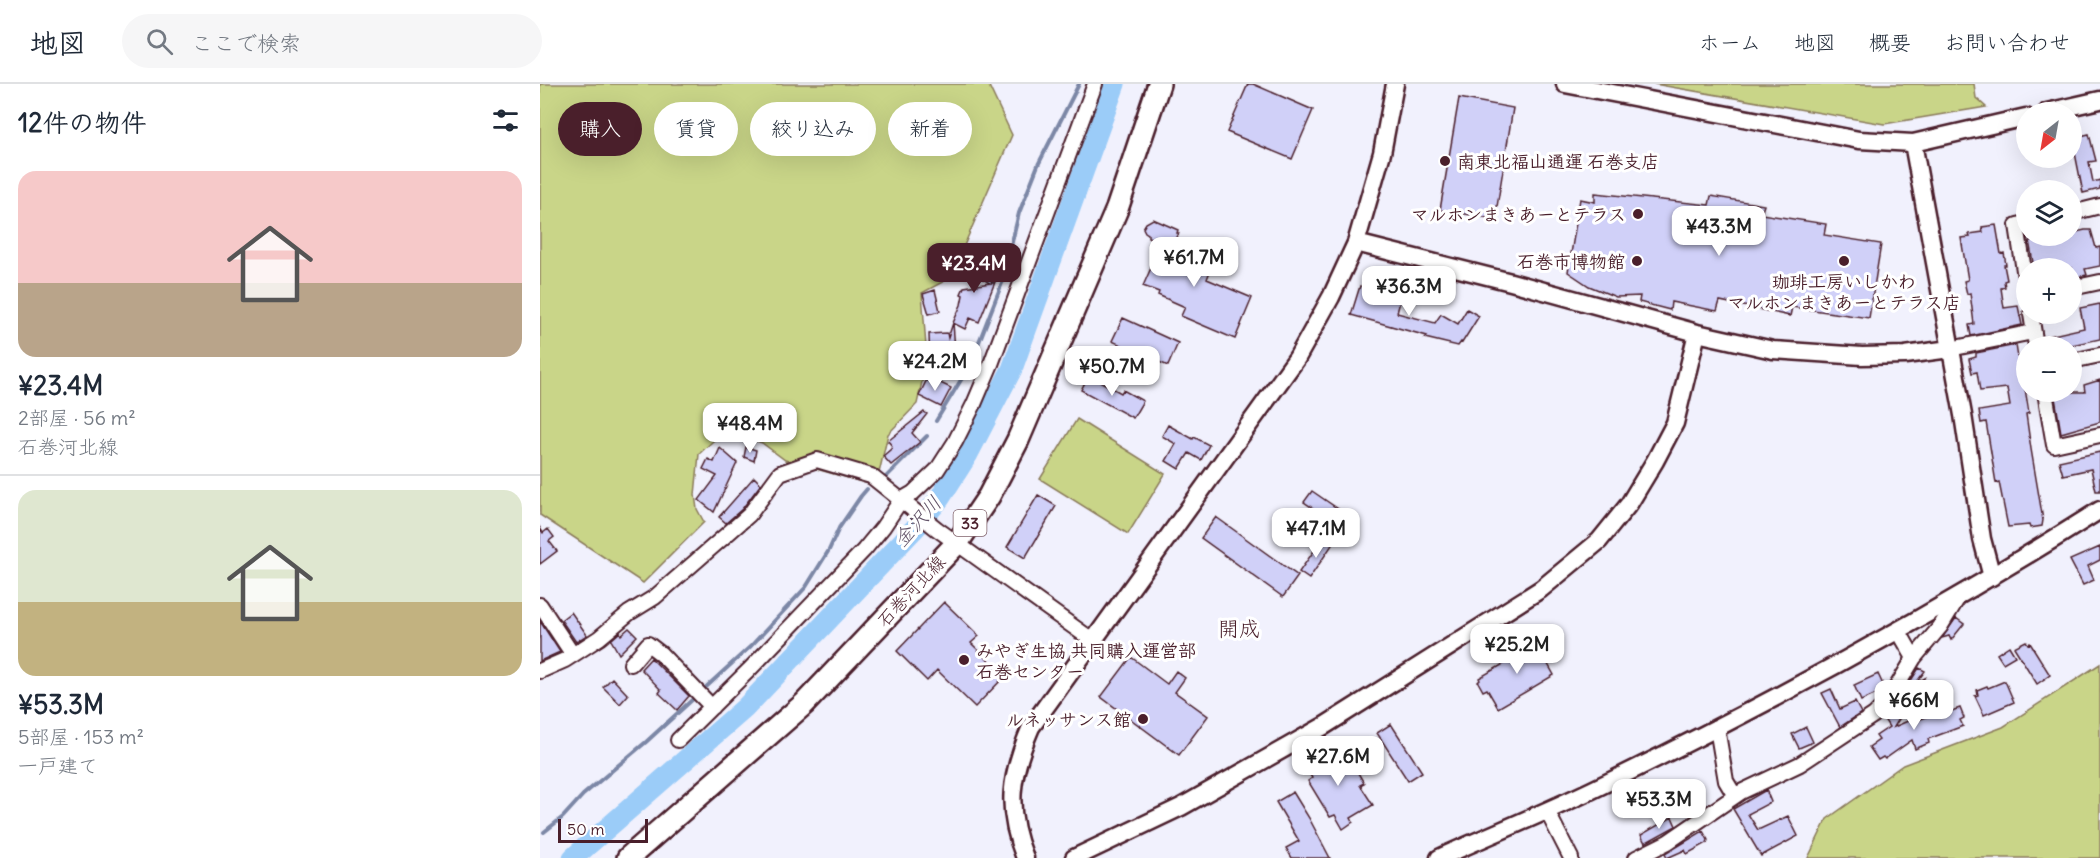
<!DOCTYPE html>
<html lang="ja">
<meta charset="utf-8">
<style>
:root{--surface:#fff;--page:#f6f6f7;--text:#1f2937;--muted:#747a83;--line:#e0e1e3;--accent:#4a1f2b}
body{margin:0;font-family:Delius,"Klee One",sans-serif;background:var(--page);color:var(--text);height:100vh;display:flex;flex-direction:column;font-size:22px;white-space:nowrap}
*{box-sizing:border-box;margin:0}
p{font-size:20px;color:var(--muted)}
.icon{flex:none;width:33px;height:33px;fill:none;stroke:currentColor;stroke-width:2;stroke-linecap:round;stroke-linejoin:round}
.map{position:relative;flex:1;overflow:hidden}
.drawer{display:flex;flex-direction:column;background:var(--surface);width:540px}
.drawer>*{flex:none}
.guide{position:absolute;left:18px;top:18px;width:570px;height:54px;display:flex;gap:12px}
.needle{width:39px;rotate:211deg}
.controls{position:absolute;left:1476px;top:18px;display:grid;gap:12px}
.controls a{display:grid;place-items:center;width:66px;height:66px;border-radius:50%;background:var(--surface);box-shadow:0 6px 24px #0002;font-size:30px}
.scale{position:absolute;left:18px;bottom:15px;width:90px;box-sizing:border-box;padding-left:6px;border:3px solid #4a1f2b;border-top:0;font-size:16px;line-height:21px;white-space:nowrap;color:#4a1f2b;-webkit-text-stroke:4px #fff;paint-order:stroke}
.price{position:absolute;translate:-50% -51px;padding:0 14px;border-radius:12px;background:#fff;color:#222;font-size:20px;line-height:39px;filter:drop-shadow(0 2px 3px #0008)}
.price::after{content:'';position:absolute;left:50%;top:36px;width:18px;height:14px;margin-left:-9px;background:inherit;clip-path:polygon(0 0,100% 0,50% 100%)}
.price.selected{background:var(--accent);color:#fff}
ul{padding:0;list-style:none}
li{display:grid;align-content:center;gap:12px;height:318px;padding:0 18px}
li+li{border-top:2px solid var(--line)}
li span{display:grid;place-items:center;height:186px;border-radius:18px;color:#555}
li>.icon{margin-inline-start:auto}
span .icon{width:108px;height:108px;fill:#fffc;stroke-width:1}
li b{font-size:26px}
h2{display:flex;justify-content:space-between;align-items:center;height:72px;padding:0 18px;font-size:26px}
.chip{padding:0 21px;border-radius:27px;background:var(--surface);box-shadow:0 6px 24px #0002;font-size:21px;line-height:54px}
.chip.selected{background:var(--accent);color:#fff}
header{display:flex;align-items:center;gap:36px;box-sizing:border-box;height:84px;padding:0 30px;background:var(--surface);border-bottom:2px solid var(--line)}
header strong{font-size:28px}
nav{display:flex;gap:33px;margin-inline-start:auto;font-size:21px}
.search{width:420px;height:54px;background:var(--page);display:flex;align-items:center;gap:15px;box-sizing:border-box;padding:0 21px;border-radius:33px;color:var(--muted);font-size:22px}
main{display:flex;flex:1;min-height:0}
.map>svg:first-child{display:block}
.green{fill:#c9d588;stroke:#8a7a5a;stroke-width:1.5}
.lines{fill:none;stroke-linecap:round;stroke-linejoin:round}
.stream{stroke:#7b87a6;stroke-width:4}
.river{stroke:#9bccf8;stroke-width:21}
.building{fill:#d0d0f8;stroke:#4a1f2b;stroke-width:1.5}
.minor-casing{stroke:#4a1f2b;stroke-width:18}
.tertiary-casing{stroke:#4a1f2b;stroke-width:21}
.primary-casing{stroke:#4a1f2b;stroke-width:26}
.minor{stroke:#fff;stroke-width:14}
.tertiary{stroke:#fff;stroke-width:16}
.primary{stroke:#fff;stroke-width:21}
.poi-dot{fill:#4a1f2b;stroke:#fff;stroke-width:2}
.labels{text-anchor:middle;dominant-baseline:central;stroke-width:6;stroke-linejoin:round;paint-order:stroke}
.shield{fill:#fff;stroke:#80626b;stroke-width:1.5}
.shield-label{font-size:16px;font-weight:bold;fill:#4a1f2b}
.poi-label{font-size:18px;font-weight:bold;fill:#4a1f2b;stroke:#fff;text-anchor:end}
.street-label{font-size:18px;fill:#4a1f2b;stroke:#fff}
.water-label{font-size:20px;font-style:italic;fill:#625368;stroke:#fff}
.quarter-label{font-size:21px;fill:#4a1f2b;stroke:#fff}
</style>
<header>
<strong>地図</strong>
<div class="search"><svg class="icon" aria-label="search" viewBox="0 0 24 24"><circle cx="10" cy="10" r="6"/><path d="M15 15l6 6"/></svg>ここで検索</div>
<nav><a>ホーム</a><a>地図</a><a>概要</a><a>お問い合わせ</a></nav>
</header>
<main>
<section class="drawer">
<h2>12件の物件<svg class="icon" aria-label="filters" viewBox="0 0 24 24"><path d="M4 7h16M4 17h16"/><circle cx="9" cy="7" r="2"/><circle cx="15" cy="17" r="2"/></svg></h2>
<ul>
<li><span style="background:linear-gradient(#f6c9c9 60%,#b9a48a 0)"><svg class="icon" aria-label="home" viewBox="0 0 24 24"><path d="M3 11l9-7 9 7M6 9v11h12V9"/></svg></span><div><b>¥23.4M</b><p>2部屋 · 56 m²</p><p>石巻河北線</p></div></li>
<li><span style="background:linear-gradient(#dfe7d0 60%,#c2b280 0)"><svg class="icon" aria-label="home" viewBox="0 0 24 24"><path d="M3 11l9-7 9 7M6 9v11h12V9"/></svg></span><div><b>¥53.3M</b><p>5部屋 · 153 m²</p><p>一戸建て</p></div></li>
</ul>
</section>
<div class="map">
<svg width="1560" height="774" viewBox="0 0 1560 774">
<rect width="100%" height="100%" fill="#f1f1fd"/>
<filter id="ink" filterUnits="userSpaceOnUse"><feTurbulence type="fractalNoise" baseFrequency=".0167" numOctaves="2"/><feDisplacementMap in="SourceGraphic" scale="12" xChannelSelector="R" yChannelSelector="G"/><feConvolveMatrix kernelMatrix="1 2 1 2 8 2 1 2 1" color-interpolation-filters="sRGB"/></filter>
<g filter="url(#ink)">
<path class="green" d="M0,0h448l24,51 -62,143 -28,15 5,67 -10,44 -29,30 -12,52 -91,-26 -23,-17 -36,-14 -27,25 -4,41 2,14 7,13 -61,61 -103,-68z
M1114,0h320l2,14 10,9 -102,17z
M537,335l88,55 -37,60 -88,-55z
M1560,580v194h-292l19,-39 76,-54 100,-38z"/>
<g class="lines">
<path class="stream" d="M396,337l34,-56 32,-82 17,-70 19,-48 41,-81
M346,393l41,-41
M4,748l19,-15 20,-22 63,-53 105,-96 55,-59 23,-37 10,-22 22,-32 6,-7"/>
<path class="river" d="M33,774l172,-150 173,-183 22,-27 28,-44 44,-85 103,-285"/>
</g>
<path class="building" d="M708,0h5l60,26 -21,49 -65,-27z
M919,14l54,10 -18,111 -55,-9z
M1549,50l7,27 -7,1 4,20 7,-2v9l-17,4 -11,-55z
M1055,109l114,12 2,-9 53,9 -3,9 65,10 -2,11 57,9 -12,74 -77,-11 -2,9 -70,-15 -3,10 -46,-9 -1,8 -31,-8 1,-6 -24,1 -27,-11 -21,-14 12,-73 15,3z
M613,135l25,11 -1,3h2l-5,11 -2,-1 -8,18 35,15 4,-10 8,3 -4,10 45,19 -17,41 -54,-23 4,-9 -27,-12 1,-3 -16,-6 19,-43 -14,-6v-3l-3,-2 -2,-4 3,-5z
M1456,141l5,29 3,-1 2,12h-2l3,15 -3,1 1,6 -4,1 3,20 14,-2 4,19 -51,11 -2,-11 5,-1 -4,-31 -3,1 -3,-13 4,-1 -7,-42 9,-1 -1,-3 14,-2 -1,-5z
M1545,146h6l5,18 4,-1v19l-15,3 2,6 -15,3v-10h-38l-5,-27 25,-5h18v-3z
M424,171l23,13 5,15 3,-1 -16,40 -9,-4 -5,11 -12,-6 8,-18 2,-10 -2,-1 3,-7 26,-4 -32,-18z
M835,201l27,8 -5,20 38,10 6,-9 17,10 9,-15 12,7 -17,27 -1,-1 -3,4 -33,-8 2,-2 -76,-21 9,-29 14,4z
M395,206l5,21 -11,3 -6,-20z
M1560,220v35l-33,7h-22l-1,-9 40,-9 -4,-20z
M583,234l55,25 -10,23 -56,-25z
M413,239l2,27h-4l1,13 -22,1 -1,-30 18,-1 1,5z
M1476,261l2,13h2l9,55 -3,1 5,35 12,71 -1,6 -12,2 -1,-3 -21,2 -9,-45 -3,1 -10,-61 -5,1 -2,-12 31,-5 -3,-18 -27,3 -3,-19 -5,1 -3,-14 7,-2v-4z
M549,291l32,18 2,-3 20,11 -10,17 -52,-28z
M388,293l23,11 -10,19 -22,-11z
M1560,296v42l-39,11 -7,-41h31l-1,-7z
M384,328l3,2 -15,19 8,9 -29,23 -8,-9 8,-7 1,-3 -4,-5z
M628,341l25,14 1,-2 15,8 -8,15 -12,-7 -10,16 -13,-8 10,-17 -14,-8z
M206,363l10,3 -2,11 -10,-4z
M180,364l17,15 -23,49 -15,-12 18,-24 -14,-7 5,-10 6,3z
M1560,368v39h-4l-5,-22 -28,6 -4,-14z
M214,393l7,7 -19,25 -16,14 -7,-6z
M772,407l29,20 -8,11 -29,-20z
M498,411l18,11 -31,52 -18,-11z
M676,433l82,59 -15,21 -82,-59z
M0,444l3,5 5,-4 6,8 -5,4 8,10 -17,13z
M783,454l9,7 -23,34 -10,-7z
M1560,463v13l-12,6 6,14 -11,5 -13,-25z
M404,518l35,34 -8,7 34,33 -30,31 -38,-37 -10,11 -30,-30z
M31,528l16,23 -11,7 -15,-22z
M1416,534l8,6 -13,16 -2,-4 -7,2z
M0,537l20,31 -20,9z
M89,544l8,8 -18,18 -8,-14 9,-8 1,3z
M995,557l19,34 -56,33 -11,-19 -4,2 -5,-9 2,-2 -1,-2 28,-16 -2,-3z
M1486,557l2,3 2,-1 20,32 -13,9 -23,-37z
M1469,562l6,10 -12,7 -6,-9z
M591,573l36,27 9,-13 9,7 -10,14 33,24 -29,39 -78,-58z
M111,574l38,38 -12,14 -18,-17 2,-3 -20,-21z
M1379,584l6,3 -9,12 9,-5 -13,21 -9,-6z
M1338,590l7,15 -2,2 -22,10 -7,-16z
M72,594l16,17 -8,9 -17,-17z
M1465,597l9,21 -30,13 -9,-19 3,-1 -1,-5 10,-4 1,2z
M1291,605l9,20 15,-7 6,11 -21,14 -18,-34z
M1367,622l-13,21 23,-10 1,3 24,-9 1,3 17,-6 4,10 -4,2 3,6 -35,13 1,4 -14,6 -3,-9 -27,19 -2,-2 -5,3 -9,-13 10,-7 -3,-4 13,-9 -5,-8z
M851,640l31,48 -14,9 -31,-48z
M1266,643l7,15 -14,6 -7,-14z
M796,664l13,21 5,-3 10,17 -4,2 13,20 -22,13 2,4 -10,7 -8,-14 -5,2 -22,-36 4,-3 -8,-13 11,-7 1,2z
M1226,706l5,12 -23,12 10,16 30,-14 10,20 -37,20 -28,-47z
M753,708l16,26 21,40h-38l-6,-10 13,-7 -23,-39z
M1132,733l4,9 -31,17 -4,-8z
M1163,747l5,9 -1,3 -20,11 -2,-4 -18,8 -2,-4z"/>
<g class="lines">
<g class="minor-casing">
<path id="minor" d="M1532,129l28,-7
M1486,139l-9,2 9,59
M1532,204l28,-6
M1491,230l5,32
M1410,265l83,-17
M1532,277l28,-6
M1505,308l9,53 46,-10
M0,521l33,50
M1358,546l16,28
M91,580l17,-20 13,10 51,53
M0,587l25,-11 34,-22 30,-25 26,-16 94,-82 31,-42 37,-13 54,16 66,53 155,111
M1177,644l9,53 9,15
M138,656l71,-70 115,-120 19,-23 18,-27 12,-7 24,-23 18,-28 19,-38 17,-40 104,-280
M1007,727l24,47
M1096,774l32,-16 73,-50 59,-28 74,-49 14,-14 26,-43 26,-31 19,-31"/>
</g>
<g class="tertiary-casing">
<path id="tertiary" d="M1025,0l294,56 54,3 113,-26
M1507,28l53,-12
M1373,59l50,272 19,124 10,38
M816,159l155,39 186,51 76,17 89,6 43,-1 45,-6
M485,774c-20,-50 -15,-82 6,-131l266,-369 34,-61 25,-54 26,-90 13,-69
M534,774l107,-51 143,-81 217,-137 58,-48 30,-37 26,-43 20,-38 22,-90
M899,774c51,-23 103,-44 153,-68 174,-84 345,-177 508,-280"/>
</g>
<g class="primary-casing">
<path id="primary" d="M88,774l176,-154 154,-162 31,-46 29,-56 99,-231 42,-125"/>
</g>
<use href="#minor" class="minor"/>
<use href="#tertiary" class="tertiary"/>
<use href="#primary" class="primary"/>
</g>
</g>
<g class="poi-dot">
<circle cx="905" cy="77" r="6"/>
<circle cx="1098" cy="130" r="6"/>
<circle cx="1097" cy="177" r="6"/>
<circle cx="1304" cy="177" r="6"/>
<circle cx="424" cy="576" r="6"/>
<circle cx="603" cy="635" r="6"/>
</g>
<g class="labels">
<rect class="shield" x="413.5" y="426" width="33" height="26" rx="4.5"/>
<g class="shield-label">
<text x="430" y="439">33</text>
</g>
<g class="poi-label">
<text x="917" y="77" text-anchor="start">南東北福山通運 石巻支店</text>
<text x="1086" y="130">マルホンまきあーとテラス</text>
<text x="1085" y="177">石巻市博物館</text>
<text x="1304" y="197" text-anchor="middle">珈琲工房いしかわ<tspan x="1304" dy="21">マルホンまきあーとテラス店</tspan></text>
<text x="436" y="566" text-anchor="start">みやぎ生協 共同購入運営部<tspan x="436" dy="21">石巻センター</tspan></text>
<text x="591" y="635">ルネッサンス館</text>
</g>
<g class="street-label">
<text transform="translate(371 507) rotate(-47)">石巻河北線</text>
</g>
<g class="water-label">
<text transform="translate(377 437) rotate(-48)">金沢川</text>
</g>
<g class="quarter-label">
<text x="699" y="544">開成</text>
</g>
</g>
</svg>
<div class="controls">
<a><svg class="needle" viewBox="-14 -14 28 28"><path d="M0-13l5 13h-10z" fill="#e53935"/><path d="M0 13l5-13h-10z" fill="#747a83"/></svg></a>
<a><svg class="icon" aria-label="layers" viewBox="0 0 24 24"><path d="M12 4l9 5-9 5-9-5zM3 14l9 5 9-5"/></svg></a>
<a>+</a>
<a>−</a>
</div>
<div class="scale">50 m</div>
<b class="price" style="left:1179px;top:173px">¥43.3M</b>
<b class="price" style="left:654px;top:204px">¥61.7M</b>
<b class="price selected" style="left:434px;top:210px">¥23.4M</b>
<b class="price" style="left:869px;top:233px">¥36.3M</b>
<b class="price" style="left:395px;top:308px">¥24.2M</b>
<b class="price" style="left:572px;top:313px">¥50.7M</b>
<b class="price" style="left:210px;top:370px">¥48.4M</b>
<b class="price" style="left:776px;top:475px">¥47.1M</b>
<b class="price" style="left:977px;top:591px">¥25.2M</b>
<b class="price" style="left:1374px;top:647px">¥66M</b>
<b class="price" style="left:798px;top:703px">¥27.6M</b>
<b class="price" style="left:1119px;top:746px">¥53.3M</b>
<div class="guide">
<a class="chip selected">購入</a>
<a class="chip">賃貸</a>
<a class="chip">絞り込み</a>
<a class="chip">新着</a>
</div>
</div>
</main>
